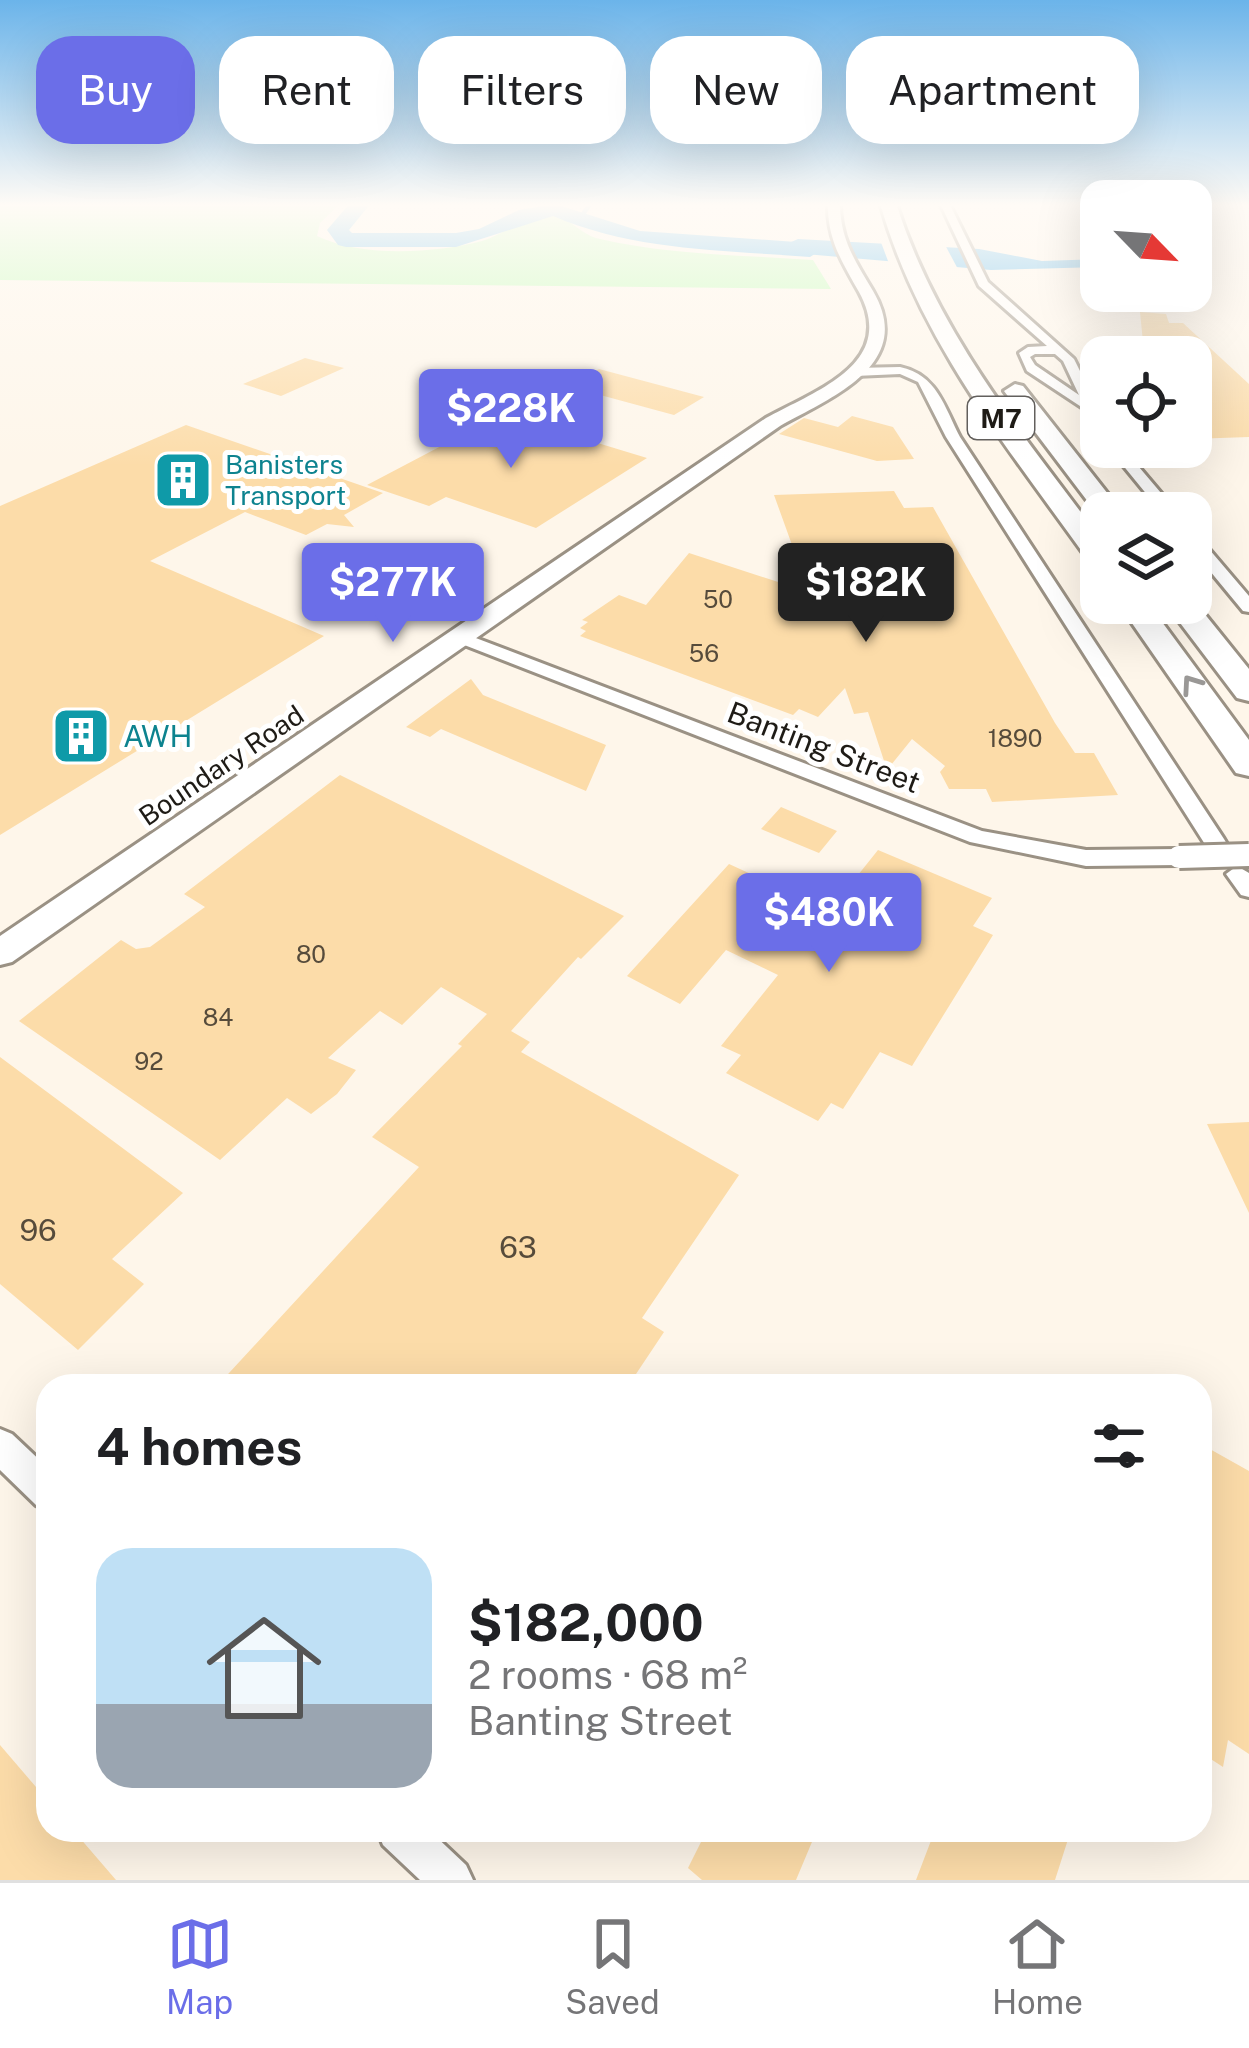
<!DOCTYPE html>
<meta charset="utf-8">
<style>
:root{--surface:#fff;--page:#f2f2f2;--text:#202124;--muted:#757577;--line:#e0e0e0;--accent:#6b6ee8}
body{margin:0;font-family:"Public Sans",sans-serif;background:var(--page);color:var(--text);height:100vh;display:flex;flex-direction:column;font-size:45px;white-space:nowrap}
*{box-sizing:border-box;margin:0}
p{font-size:39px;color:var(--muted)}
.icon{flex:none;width:66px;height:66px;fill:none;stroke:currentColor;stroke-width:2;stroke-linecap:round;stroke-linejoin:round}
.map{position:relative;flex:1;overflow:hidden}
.panel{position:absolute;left:36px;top:1374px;width:1176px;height:468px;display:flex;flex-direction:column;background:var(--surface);border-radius:36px;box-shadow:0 12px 48px #0002}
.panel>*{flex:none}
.banner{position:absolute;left:36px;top:36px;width:1179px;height:108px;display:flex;gap:24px}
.needle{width:78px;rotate:115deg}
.buttons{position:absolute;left:1080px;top:180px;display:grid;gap:24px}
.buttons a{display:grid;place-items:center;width:132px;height:132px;border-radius:24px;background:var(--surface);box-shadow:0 12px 48px #0002;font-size:60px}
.price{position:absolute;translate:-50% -102px;padding:0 27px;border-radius:12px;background:var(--accent);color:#fff;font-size:39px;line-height:78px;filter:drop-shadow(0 3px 6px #0008)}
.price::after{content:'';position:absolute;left:50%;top:72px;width:36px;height:27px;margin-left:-18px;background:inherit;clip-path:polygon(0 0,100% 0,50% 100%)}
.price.on{background:#222;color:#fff}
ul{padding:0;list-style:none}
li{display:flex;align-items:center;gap:36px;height:300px;padding:0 60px}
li+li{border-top:3px solid var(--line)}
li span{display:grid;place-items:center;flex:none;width:336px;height:240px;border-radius:36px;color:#555}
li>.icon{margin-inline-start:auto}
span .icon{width:144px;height:144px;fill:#fffc;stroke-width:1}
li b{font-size:51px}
h2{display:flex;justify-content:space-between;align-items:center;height:144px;padding:0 60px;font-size:51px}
.tag{padding:0 42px;border-radius:36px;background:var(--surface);box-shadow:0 12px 48px #0002;font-size:42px;line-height:108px}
.tag.on{background:var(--accent);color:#fff}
.tabs{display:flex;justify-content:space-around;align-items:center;height:168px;border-top:3px solid var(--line);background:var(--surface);font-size:33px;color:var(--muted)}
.tabs a{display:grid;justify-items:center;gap:6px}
.tabs .on{color:var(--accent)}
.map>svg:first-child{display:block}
.green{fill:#befdb3}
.water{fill:#50b4ee}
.pier{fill:#fef6ea}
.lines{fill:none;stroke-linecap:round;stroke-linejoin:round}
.stream{stroke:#50b4ee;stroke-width:4.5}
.river{fill:#50b4ee;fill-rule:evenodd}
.building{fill:#fcdca9}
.street-casing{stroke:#9a9184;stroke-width:6}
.secondary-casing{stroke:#9a9184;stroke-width:6}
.highway-casing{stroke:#9a9184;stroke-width:6}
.street{fill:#fff;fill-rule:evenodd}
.secondary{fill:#fff;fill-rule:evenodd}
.highway{fill:#fff;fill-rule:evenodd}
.street-bridge-casing{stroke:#9a9184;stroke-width:28;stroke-linecap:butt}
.street-bridge{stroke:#fff;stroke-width:22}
.oneway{stroke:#9a9896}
.labels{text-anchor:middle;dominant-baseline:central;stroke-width:10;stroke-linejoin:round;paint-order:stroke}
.number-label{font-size:24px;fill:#564b3b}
.shield{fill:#fff;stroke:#625f5c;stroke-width:3}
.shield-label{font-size:27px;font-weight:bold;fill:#1e1b16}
.far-culture-label{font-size:27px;fill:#0d838f;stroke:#fff;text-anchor:start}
.far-street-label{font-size:27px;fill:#1e1b16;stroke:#fff}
.culture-label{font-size:30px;fill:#0d838f;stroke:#fff;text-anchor:start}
.street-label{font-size:30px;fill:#1e1b16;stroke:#fff}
.near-number-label{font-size:30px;fill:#564b3b}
</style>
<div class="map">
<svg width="1249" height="1880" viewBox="0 0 1249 1880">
<rect width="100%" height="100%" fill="#fef6ea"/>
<path class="green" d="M0,203h341l-21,20 -3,13c46,22 118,17 165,5 21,-6 39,-23 60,-26 26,-3 35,19 58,24 69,16 142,16 213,21l18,29 -831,-9z"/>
<path class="water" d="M798,239l181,10 63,12 59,-2v8l-110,3 -256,-22 1,-5 44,4z"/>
<path class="pier" d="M879,237l64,4 17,32 -69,-4z"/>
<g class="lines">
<path class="stream" d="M580,218l11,-15"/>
<path class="river" d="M350,203h21l-22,27 3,3h104l23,-4 40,-19 36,-6 85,27 170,12 11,7 -11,7c-88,-7 -175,-6 -257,-41l-97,31h-110l-8,-2 -11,-15z"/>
</g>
<path class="building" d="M1140,312l26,2 3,9h14l66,61v53l-58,2v-82h-32l-16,-15z
M305,358l39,10 -63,28 -38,-12z
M599,369l105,28 -30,18 -107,-29z
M502,414l145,44 -111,70 -90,-31 -17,9 -62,-21z
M852,416l41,11 21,32 -37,2 -98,-27 25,-16 34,9z
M186,425l197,68 -39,22 10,12 -27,-3 -21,11 -61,-23 -95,49 174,75 -324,199v-329z
M894,491l10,17 29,-1 122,216 20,30h19l24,42 -126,7 -6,-13h-37l-9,-17 5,-6 -33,-27 -25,31 -19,-58 -14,2 -9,-26 -27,29 -19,-8 -6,6 -213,-79 6,-5 -6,-3 8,-6 -6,-2 37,-25 27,10 43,-52 120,39 -35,-97z
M471,679l12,16 123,50 -20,46 -145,-62 -11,8 -24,-10z
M340,775l284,141 -43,43 -3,-2 -67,74 19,11 -9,10 218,123 -97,143 22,14 -36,54h-411l202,-219 -47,-30 90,-91 -4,-2 29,-30 -46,-27 -39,38 -22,-14 -52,47 28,12 -19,24 -26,20 -24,-16 -67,62 -201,-139 102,-81 15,9 14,-2 55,-40 -21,-13z
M781,807l56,24 -18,22 -58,-24z
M878,850l114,48 -19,28 20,9 -81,131 -32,-14 -37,57 -12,-6 -13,18 -92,-48 15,-18 -20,-9 57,-71 -52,-25 -46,54 -53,-28 102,-112 59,27 -21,25 43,19z
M0,1057l183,136 -71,66 32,25 -66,66 -78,-66z
M1249,1122v91l-42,-89z
M1208,1448l41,23v283l-21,-14 -5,27 -23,-15v-277z
M0,1745l48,56v29h25l43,50h-116z
M707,1830h110l-21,50h-94l-14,-12z
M935,1830h136l-16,50h-139z"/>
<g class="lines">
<g class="street-casing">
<path id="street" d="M940,203h9l39,79 86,77 27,54v17l-5,-1 -10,-19 -59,-39 -8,-18 9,-6 19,-1 -68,-60zM1035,354h20l8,7 16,34 -44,-30 -5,-8z
M900,367c37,8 44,39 60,70l264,402 3,5 -3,5h-16l-262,-412 -28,-55 -18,-8 -45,2 -6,-4 6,-4z
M1108,447h14l56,66h-16z
M1191,533l6,2 52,61v16l-6,-1 -52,-63z
M460,632l522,199 104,19 93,-1 11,8 -11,8 -93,1 -116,-24 -516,-201 -3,-4z
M1237,866l12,7v24l-8,-2 -15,-21z
M0,1429l12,5 36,34v43l-12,-6 -36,-35z
M377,1830h52l37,35 7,15h-53l-37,-35z"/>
</g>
<g class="secondary-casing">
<path id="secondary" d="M828,203h12c0,36 15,58 33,88 43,73 -41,106 -93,135l-768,536 -12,3v-29l766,-518c51,-28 132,-55 93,-126 -17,-30 -32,-53 -31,-89z"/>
</g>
<g class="highway-casing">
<path id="highway" d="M880,203h16c41,129 125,229 205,336v28l-10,-3c-82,-115 -172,-223 -211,-361z
M1015,384l8,2 100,127h-22v6l-97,-128z
M1191,597l58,72v32l-12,-3 -72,-95h26z
M1118,603h30l101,137v36l-13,-3z"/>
</g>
<use href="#street" class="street"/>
<use href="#secondary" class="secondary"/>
<use href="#highway" class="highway"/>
<g class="street-bridge-casing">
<path id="street-bridge" d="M1179,857l70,-2"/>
</g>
<use href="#street-bridge" class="street-bridge"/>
</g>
<defs><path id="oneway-chevron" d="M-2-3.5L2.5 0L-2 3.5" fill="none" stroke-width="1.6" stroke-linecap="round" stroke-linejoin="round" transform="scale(3)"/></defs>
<use class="oneway" href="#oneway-chevron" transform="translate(1191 684) rotate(-125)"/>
<linearGradient id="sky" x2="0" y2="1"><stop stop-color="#6bb4ea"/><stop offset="0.44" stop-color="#fffbf6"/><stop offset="1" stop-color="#fffbf6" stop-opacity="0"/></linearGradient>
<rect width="1249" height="466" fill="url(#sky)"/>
<defs>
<g id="building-square" transform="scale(3)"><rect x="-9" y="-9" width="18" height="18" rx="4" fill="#0f9aa8" stroke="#fff"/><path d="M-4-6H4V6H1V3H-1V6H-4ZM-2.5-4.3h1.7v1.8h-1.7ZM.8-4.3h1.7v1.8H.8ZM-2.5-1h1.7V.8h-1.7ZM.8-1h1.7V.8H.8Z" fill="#fff"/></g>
</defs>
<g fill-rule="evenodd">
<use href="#building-square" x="183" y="480"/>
<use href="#building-square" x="81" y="736"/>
</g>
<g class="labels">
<g class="number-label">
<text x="718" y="599">50</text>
<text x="704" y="653">56</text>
<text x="1015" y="738">1890</text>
<text x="311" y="954">80</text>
<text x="218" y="1017">84</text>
<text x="149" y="1061">92</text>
</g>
<rect class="shield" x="968" y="397" width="66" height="42" rx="9"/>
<g class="shield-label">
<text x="1001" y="418">M7</text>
</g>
<g class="far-culture-label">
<text x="225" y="464">Banisters<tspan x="225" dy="31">Transport</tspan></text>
</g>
<g class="far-street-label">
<text transform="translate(221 765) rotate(-34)">Boundary Road</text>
</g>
<g class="culture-label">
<text x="123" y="736">AWH</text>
</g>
<g class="street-label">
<text transform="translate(824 747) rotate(21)">Banting Street</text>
</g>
<g class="near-number-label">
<text x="38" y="1230">96</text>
<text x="518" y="1247">63</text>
</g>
</g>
</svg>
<div class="buttons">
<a><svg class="needle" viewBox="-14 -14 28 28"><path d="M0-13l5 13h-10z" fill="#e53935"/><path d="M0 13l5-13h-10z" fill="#757577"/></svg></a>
<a><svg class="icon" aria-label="locate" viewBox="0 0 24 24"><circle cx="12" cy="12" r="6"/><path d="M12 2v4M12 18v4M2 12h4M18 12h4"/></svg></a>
<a><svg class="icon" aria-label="layers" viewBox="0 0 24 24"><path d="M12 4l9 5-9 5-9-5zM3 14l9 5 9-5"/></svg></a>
</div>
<b class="price" style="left:511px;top:471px">$228K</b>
<b class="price" style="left:393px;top:645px">$277K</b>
<b class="price on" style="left:866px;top:645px">$182K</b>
<b class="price" style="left:829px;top:975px">$480K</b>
<div class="banner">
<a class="tag on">Buy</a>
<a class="tag">Rent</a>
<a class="tag">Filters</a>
<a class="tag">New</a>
<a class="tag">Apartment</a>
</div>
<section class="panel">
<h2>4 homes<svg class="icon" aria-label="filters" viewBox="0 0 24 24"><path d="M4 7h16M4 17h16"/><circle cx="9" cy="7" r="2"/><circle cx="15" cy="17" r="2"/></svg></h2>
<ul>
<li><span style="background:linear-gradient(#bfe0f5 65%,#9aa5b1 0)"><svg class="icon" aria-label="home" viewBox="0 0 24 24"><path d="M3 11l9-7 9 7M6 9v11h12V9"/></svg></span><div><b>$182,000</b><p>2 rooms · 68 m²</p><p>Banting Street</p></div></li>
</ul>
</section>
</div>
<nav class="tabs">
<a class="on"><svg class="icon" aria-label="map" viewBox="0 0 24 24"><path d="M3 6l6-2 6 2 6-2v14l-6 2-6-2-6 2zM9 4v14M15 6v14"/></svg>Map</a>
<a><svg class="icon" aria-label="saved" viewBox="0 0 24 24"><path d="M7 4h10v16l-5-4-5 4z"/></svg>Saved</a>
<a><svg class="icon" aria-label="home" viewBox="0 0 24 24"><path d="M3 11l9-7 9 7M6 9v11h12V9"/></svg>Home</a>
</nav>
